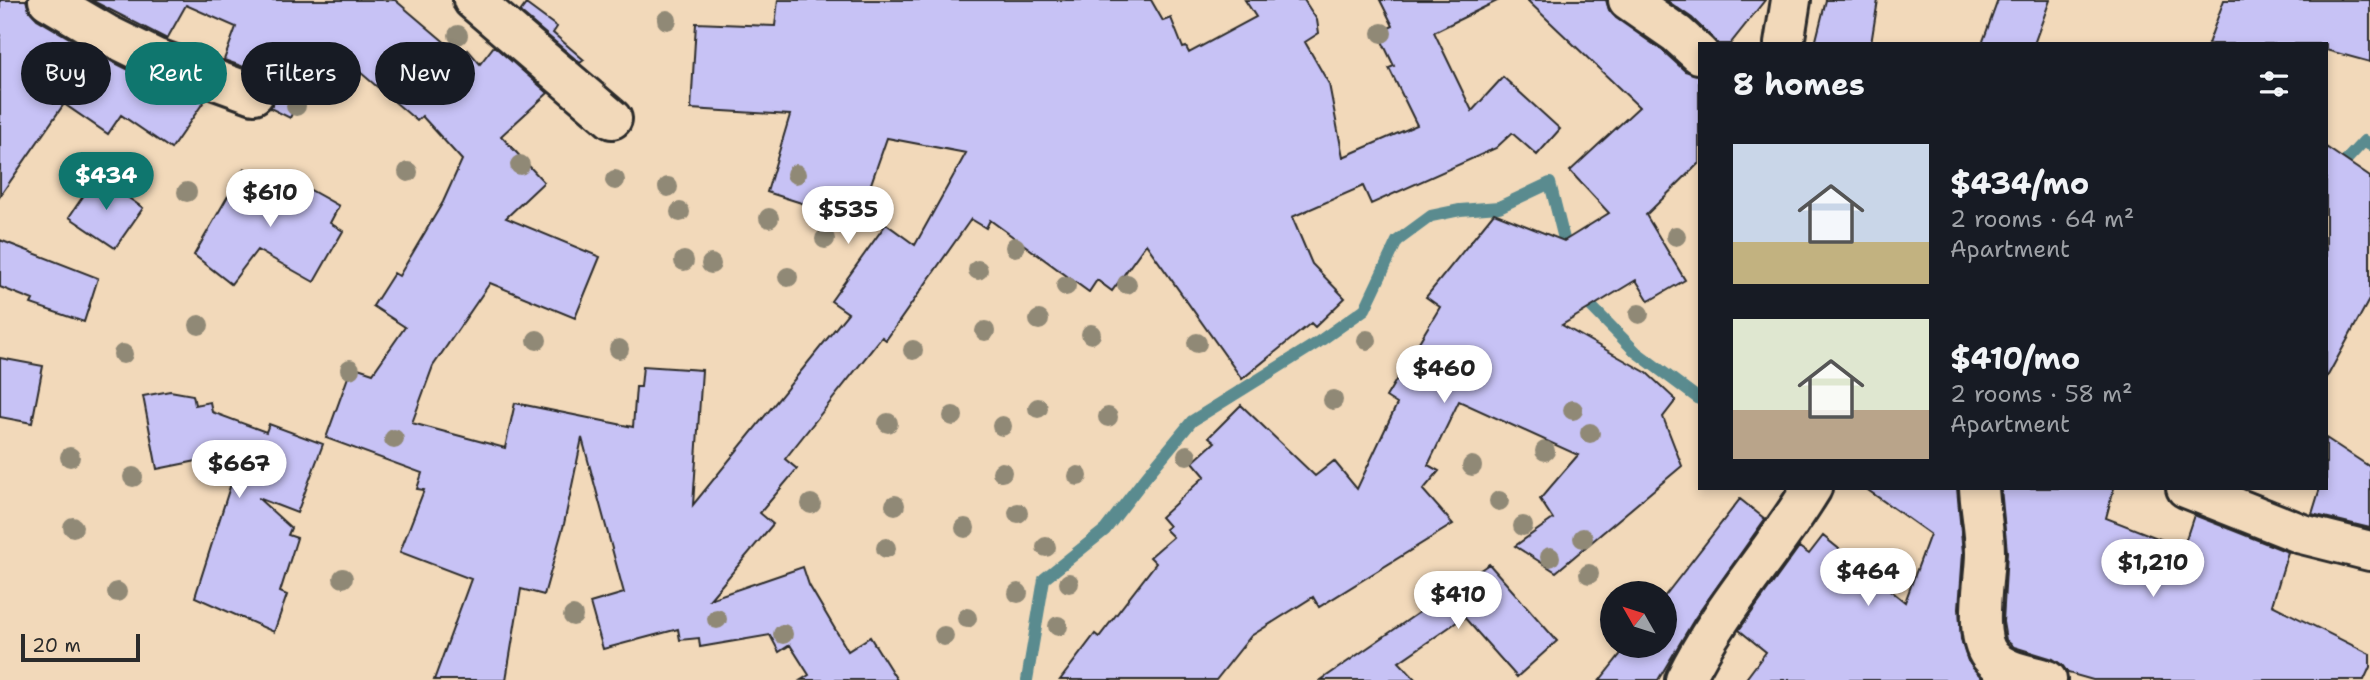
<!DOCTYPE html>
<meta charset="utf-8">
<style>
:root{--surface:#171b24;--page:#242831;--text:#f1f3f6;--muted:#9ea1a6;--accent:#0f766e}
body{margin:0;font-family:"Shantell Sans",sans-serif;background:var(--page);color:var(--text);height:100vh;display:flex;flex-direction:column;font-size:26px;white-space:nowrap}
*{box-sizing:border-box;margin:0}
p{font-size:23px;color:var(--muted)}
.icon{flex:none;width:38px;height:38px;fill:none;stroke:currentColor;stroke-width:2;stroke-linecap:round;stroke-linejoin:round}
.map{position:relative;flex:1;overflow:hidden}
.details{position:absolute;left:1698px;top:42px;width:630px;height:448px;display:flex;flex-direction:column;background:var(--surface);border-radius:0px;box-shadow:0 4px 10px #0003}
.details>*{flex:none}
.guide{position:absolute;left:21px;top:42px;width:665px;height:63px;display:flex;gap:14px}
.needle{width:46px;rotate:309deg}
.buttons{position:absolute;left:1600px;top:581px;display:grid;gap:14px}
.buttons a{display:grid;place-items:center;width:77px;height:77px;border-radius:50%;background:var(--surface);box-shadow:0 4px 10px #0003;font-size:35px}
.scale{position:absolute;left:21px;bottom:18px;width:119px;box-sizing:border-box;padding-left:7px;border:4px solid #2b2b2b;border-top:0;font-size:19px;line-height:24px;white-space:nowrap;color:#2b2b2b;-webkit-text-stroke:5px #f2d9ba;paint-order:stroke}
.price{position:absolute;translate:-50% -60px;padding:0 16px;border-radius:24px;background:#fff;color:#222;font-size:23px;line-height:46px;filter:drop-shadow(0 2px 4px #0008)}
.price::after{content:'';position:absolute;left:50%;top:42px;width:21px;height:16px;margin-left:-10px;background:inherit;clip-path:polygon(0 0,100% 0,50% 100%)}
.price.current{background:var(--accent);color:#fff}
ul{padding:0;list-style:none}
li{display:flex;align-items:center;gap:21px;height:175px;padding:0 35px}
li span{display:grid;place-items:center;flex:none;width:196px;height:140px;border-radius:0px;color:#555}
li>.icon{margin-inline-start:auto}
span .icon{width:84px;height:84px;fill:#fffc;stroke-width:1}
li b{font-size:30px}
h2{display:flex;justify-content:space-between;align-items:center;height:84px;padding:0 35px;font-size:30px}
.pill{padding:0 24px;border-radius:32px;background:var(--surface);box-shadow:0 4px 10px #0003;font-size:24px;line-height:63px}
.pill.current{background:var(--accent);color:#fff}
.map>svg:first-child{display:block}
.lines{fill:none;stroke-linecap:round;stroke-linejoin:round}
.stream{stroke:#5a8b8f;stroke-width:12}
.building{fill:#c7c2f5;stroke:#2b2b2b;stroke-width:2}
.minor-casing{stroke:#2b2b2b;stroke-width:44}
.minor{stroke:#f2d9ba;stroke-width:38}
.tree{fill:#908976}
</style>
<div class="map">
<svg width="2370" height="680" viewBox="0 0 2370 680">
<rect width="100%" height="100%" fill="#f2d9ba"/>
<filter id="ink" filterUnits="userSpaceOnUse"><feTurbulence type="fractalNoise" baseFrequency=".0143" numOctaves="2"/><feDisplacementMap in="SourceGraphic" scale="14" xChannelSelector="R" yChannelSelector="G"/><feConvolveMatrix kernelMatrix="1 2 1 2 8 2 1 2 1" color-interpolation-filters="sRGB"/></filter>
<g filter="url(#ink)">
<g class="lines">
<path class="stream" d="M2326,182l38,-41 6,4
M1581,296l55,56 63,47
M1027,680l17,-101 61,-49 40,-52 47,-57 125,-78 48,-34 32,-68 34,-25 29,-6 39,-3 51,-24 18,72"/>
</g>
<path class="building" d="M0,0h26l3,10 8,9 58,34 50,25 60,22 -34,49 -50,-34 -13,19 -44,-30 -64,92z
M91,0h304l66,56 7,-6 12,14 14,-18 54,47 -47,43 43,46 -38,36 94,39 -25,61 -85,-35 -57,83 -21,57 93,25 10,-45 118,24 3,-40h5l2,-21 59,4 -9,135 155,-192 -17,-12 55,-77 29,21 51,-92 -79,-15 -29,83 -91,-29 23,-77 -99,-6 5,-86 79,3 3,-26h373l12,21 8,-3 12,30 3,-1 3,6 67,-36 -11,-17h59l13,20 2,13 -14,9 24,42 14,73 74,-32 -28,-57 5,-2 -16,-33 15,-7 -13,-26h119l-65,32 38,79 31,-34 57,52 -23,26 -25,-22 -16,15 -125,56 -8,-18 -71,31 20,47 33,34 -30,29 -4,-4 -69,56 -96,-135 -34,47 -15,-11 -8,12 -99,-72 -4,8 -15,-9 -85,121 -4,-3 -97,122 12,10 -37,44 13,11 -63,75 93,-32 6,18 39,66 22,-14 27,43h-96l8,-5 -19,-30 -11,7 -9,-17 -70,12 -1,-9 -19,2 -2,-11 -75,20 -13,-46 34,-10 -42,-155 -18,86 -20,71 -23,-6 -15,91h-72l37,-101 -71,-27 24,-62 -7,-1 5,-16 -96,-35 26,-72 21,7 32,-46 -32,-21 21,-33 5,3 44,-74 19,-42 -40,-44 -5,5 -64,-55 -31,-16 -32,68 -20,-10 5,-7 1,-10 -6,-12 -9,-6 -37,-13 12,-33 -50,-22 -19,34z
M1527,0h79l3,10 7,8 47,33 22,20 14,4v88l-53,52 39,65 -36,21 -13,-21 -74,45 85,48 29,27 -13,17 19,49 -126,106 -41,-26 38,-27 -13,-20 38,-44 -119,-54 -31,64 11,6 -16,19 30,34 -134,83 -6,-10 -62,39 -35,44h-156l35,-46 4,3 57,-74 -6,-6 23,-20 -8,-8 4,-3 -8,-9 44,-41 -12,-14 22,-20 -6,-5 32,-32 74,71 19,-15 23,28 40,-85 -11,-7 54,-90 -14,-10 68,-84 70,28 45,-28 -39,-42 69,-64z
M1666,0h99l-35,44h-12l-26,-26z
M1826,0h52l-7,44h-56z
M1998,0h52l-16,44h-52z
M2224,0h146v62l-44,-12v-6h-118z
M526,4l31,23 -4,6 31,27 -4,3 -60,-51z
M2326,147l44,30v121l-44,81z
M244,168l47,27 7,-12 41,23 -9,17 13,8 -29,51 -57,-32 -26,34 -37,-29z
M97,176l46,32 -28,40 -46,-31z
M0,240l98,38 -14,44 -53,-18 2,-4 -33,-13z
M0,358l43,8 -11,57 -32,-6z
M170,391l23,4 2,10 15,-3 2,10 54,20 3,-8 54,20 -26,69 -39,-15 33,30 -3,7 9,3 -17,54 7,3 -13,37 -79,-35 46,-145 -84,17 -14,-73z
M2326,438l44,29v61l-58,-14 8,-26h6z
M1865,488h92l6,65 -4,55 2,31 7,22 14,17 -1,2h-236l21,-28 -27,-22 60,-83 10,7 14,-18 82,66 25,-68z
M2001,488h113l-8,30 77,30 11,-33 94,37 -16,53 98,49v13l-6,13h-271l-25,-7 -6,-8 -9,-6 -39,-12 -8,-7 -3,-18 4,-70z
M1740,499l25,20 -70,99 -37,62h-58l27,-34h37v-49z
M1489,564l68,77 -40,36 -53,-60 -65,45 17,18h-95z"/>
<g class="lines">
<g class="minor-casing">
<path id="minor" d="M48,0l58,34 49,24 99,36
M473,0l139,119
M1628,0l49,34 22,20
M1784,44l7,-44
M1979,488c1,22 6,43 6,65 0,27 -13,85 7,105 14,14 37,16 55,22
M2186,488l116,46 68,17
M1685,680c33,-69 87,-126 127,-192"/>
</g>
<use href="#minor" class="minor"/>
</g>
<g class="tree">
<circle cx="667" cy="20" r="10"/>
<circle cx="1382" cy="33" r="10"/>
<circle cx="458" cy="35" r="10"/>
<circle cx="296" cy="106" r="10"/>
<circle cx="520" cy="165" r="10"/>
<circle cx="408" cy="172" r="10"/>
<circle cx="796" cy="174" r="10"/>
<circle cx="615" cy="180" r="10"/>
<circle cx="668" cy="187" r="10"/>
<circle cx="187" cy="192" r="10"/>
<circle cx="680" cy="212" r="10"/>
<circle cx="769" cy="218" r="10"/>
<circle cx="1676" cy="236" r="10"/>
<circle cx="825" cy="239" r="10"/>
<circle cx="1015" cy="247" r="10"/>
<circle cx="684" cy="261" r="10"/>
<circle cx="711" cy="264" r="10"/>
<circle cx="978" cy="270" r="10"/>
<circle cx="788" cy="277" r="10"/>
<circle cx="1127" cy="284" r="10"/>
<circle cx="1066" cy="286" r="10"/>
<circle cx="1639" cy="314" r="10"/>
<circle cx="1039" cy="320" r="10"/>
<circle cx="199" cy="325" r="10"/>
<circle cx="985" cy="331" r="10"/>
<circle cx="1091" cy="334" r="10"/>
<circle cx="537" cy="340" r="10"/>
<circle cx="1367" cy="340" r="10"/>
<circle cx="1197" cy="343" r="10"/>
<circle cx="619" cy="349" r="10"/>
<circle cx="913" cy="350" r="10"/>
<circle cx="123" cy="354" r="10"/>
<circle cx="350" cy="369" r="10"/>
<circle cx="1333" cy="400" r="10"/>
<circle cx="1038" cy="408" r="10"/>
<circle cx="1573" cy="410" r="10"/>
<circle cx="953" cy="416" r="10"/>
<circle cx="1108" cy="417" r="10"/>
<circle cx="888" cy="423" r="10"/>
<circle cx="1002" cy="426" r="10"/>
<circle cx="1590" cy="433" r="10"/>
<circle cx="394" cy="439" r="10"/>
<circle cx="1545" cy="451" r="10"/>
<circle cx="1187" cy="455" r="10"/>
<circle cx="70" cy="457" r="10"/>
<circle cx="1472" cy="466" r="10"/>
<circle cx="1002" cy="472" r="10"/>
<circle cx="1078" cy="476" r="10"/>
<circle cx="133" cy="477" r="10"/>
<circle cx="1499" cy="501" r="10"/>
<circle cx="811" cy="504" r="10"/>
<circle cx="895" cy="505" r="10"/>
<circle cx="1018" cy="513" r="10"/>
<circle cx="1523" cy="526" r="10"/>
<circle cx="73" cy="527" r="10"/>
<circle cx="965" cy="528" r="10"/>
<circle cx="1583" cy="538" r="10"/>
<circle cx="1046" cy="547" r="10"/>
<circle cx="886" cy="548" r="10"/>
<circle cx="1550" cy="557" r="10"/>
<circle cx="1589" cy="574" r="10"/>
<circle cx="343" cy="578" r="10"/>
<circle cx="1069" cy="583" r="10"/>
<circle cx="117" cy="592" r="10"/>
<circle cx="1018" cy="593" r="10"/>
<circle cx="573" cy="616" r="10"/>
<circle cx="967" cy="618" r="10"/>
<circle cx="717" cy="619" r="10"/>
<circle cx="1058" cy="626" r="10"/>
<circle cx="783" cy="634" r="10"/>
<circle cx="944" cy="636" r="10"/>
</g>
</g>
</svg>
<div class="buttons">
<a><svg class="needle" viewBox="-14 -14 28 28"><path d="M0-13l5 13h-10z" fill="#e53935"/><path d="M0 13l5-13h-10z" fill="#9ea1a6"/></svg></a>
</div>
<div class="scale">20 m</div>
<b class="price current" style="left:106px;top:212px">$434</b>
<b class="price" style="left:270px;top:229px">$610</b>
<b class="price" style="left:848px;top:246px">$535</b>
<b class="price" style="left:1444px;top:405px">$460</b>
<b class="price" style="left:239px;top:500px">$667</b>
<b class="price" style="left:2153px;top:599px">$1,210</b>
<b class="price" style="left:1868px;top:608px">$464</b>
<b class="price" style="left:1458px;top:631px">$410</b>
<div class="guide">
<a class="pill">Buy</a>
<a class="pill current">Rent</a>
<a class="pill">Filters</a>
<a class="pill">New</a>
</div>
<section class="details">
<h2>8 homes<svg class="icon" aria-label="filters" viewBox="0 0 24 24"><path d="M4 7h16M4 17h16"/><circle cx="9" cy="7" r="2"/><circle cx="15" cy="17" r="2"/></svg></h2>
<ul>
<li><span style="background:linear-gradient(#c9d6e8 70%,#c2b280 0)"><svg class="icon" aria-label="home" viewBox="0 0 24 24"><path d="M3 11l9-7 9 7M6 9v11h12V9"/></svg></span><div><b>$434/mo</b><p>2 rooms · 64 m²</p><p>Apartment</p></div></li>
<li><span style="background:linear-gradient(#dfe7d0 65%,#b9a48a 0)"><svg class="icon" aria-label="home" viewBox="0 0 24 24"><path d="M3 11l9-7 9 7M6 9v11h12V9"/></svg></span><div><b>$410/mo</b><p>2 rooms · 58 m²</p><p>Apartment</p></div></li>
</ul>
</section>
</div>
